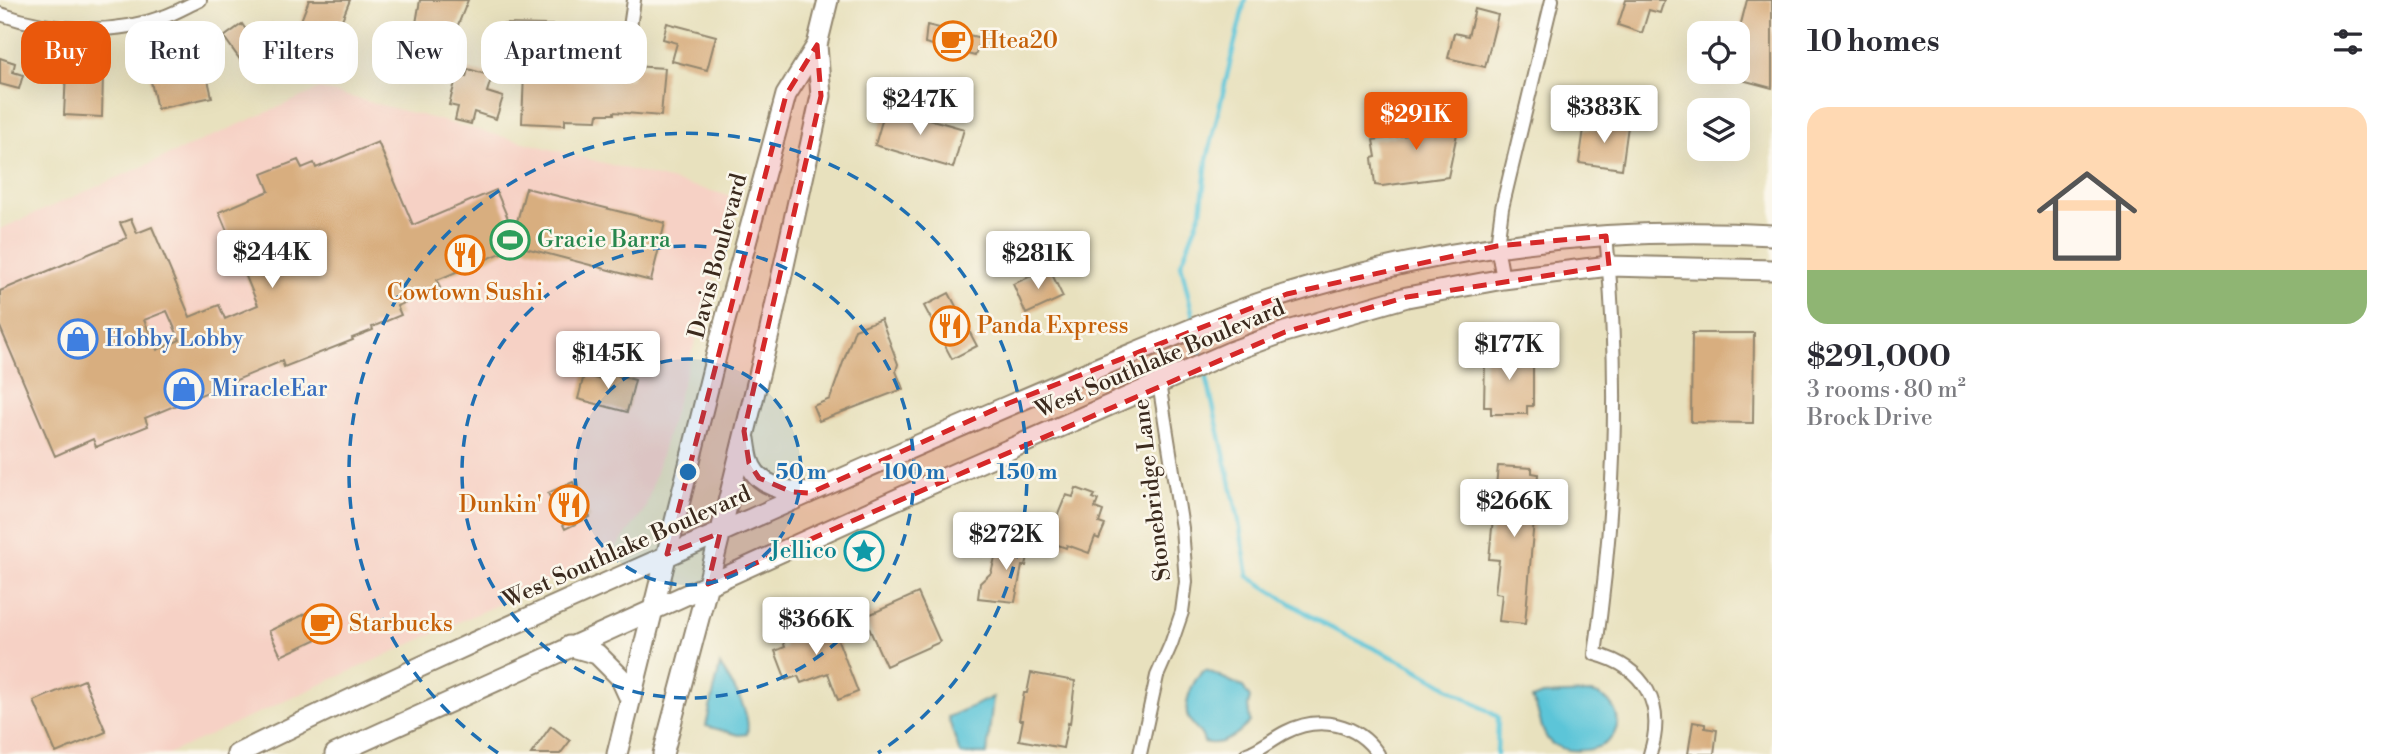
<!DOCTYPE html>
<meta charset="utf-8">
<style>
:root{--surface:#fff;--page:#f2f2f3;--text:#2b2b33;--muted:#7c7c81;--accent:#ea580c}
body{margin:0;font-family:"Libre Bodoni",serif;background:var(--page);color:var(--text);height:100vh;display:flex;flex-direction:column;font-size:26px;white-space:nowrap}
*{box-sizing:border-box;margin:0}
p{font-size:23px;color:var(--muted)}
.icon{flex:none;width:38px;height:38px;fill:none;stroke:currentColor;stroke-width:2;stroke-linecap:round;stroke-linejoin:round}
.map{position:relative;flex:1;overflow:hidden}
.details{display:flex;flex-direction:column;background:var(--surface);width:630px}
.details>*{flex:none}
.top-card{position:absolute;left:21px;top:21px;width:665px;height:63px;display:flex;gap:14px}
.controls{position:absolute;left:1687px;top:21px;display:grid;gap:14px}
.controls a{display:grid;place-items:center;width:63px;height:63px;border-radius:14px;background:var(--surface);box-shadow:0 7px 28px #0002;font-size:35px}
.price{position:absolute;translate:-50% -60px;padding:0 16px;border-radius:7px;background:#fff;color:#222;font-size:23px;line-height:46px;filter:drop-shadow(0 2px 4px #0008)}
.price::after{content:'';position:absolute;left:50%;top:42px;width:21px;height:16px;margin-left:-10px;background:inherit;clip-path:polygon(0 0,100% 0,50% 100%)}
.price.selected{background:var(--accent);color:#fff}
ul{padding:0;list-style:none}
li{display:grid;align-content:center;gap:14px;height:371px;padding:0 35px}
li span{display:grid;place-items:center;height:217px;border-radius:21px;color:#555}
li>.icon{margin-inline-start:auto}
span .icon{width:126px;height:126px;fill:#fffc;stroke-width:1}
li b{font-size:30px}
h2{display:flex;justify-content:space-between;align-items:center;height:84px;padding:0 35px;font-size:30px}
.chip{padding:0 24px;border-radius:21px;background:var(--surface);box-shadow:0 7px 28px #0002;font-size:24px;line-height:63px}
.chip.selected{background:var(--accent);color:#fff}
main{display:flex;flex:1;min-height:0}
.map>svg:first-child{display:block}
.built{fill:#f6d1c5}
.water{fill:#5cc5d8;stroke:#4c787b;stroke-width:2}
.lines{fill:none;stroke-linecap:round;stroke-linejoin:round}
.stream{stroke:#5cc5d8;stroke-width:4.5}
.building{fill:#d8ae7f;fill-rule:evenodd}
.minor-casing{stroke:#92866e;stroke-width:16}
.primary-casing{stroke:#92866e;stroke-width:23}
.minor{stroke:#fff;stroke-width:12}
.primary{stroke:#fff;stroke-width:19}
.marked{fill:#d62828;fill-opacity:0.2;stroke:#d62828;stroke-width:5;stroke-dasharray:14 9;stroke-linejoin:round}
.ring{fill:none;stroke:#1f6fb2;stroke-width:3.5;stroke-dasharray:12 9}
.labels{text-anchor:middle;dominant-baseline:central;stroke-width:5;stroke-linejoin:round;paint-order:stroke}
.food-label{font-size:23px;fill:#c56008;stroke:#fbf7ec;text-anchor:start}
.leisure-label{font-size:23px;fill:#27864d;stroke:#fbf7ec;text-anchor:start}
.street-label{font-size:23px;fill:#3b2a1e;stroke:#fbf7ec}
.shop-label{font-size:23px;fill:#366cbe;stroke:#fbf7ec;text-anchor:start}
.culture-label{font-size:23px;fill:#0d838f;stroke:#fbf7ec;text-anchor:end}
.centre{fill:#1f6fb2;stroke:#fbf7ec;stroke-width:3.5}
.ring-label{font-size:21px;text-anchor:middle;font-weight:bold;fill:#1f6fb2;stroke:#fbf7ec;stroke-width:5;stroke-linejoin:round;paint-order:stroke}
</style>
<main>
<div class="map">
<svg width="1772" height="754" viewBox="0 0 1772 754">
<rect width="100%" height="100%" fill="#fbf7ec"/>
<filter id="ink" filterUnits="userSpaceOnUse"><feTurbulence type="fractalNoise" baseFrequency=".0143" numOctaves="2"/><feDisplacementMap in="SourceGraphic" scale="14" xChannelSelector="R" yChannelSelector="G"/><feConvolveMatrix kernelMatrix="1 2 1 2 8 2 1 2 1" color-interpolation-filters="sRGB"/></filter>
<filter id="wash" filterUnits="userSpaceOnUse"><feTurbulence type="fractalNoise" baseFrequency=".00686" numOctaves="4" result="noise"/><feDisplacementMap in="SourceGraphic" scale="28" xChannelSelector="R" yChannelSelector="G"/><feGaussianBlur stdDeviation="1.57" result="paint"/><feColorMatrix in="noise" values="0 0 0 0 0 0 0 0 0 0 0 0 0 0 0 0 0 1.4 0 .05"/><feComposite in="paint" operator="in"/></filter>
<g filter="url(#wash)">
<rect width="100%" height="100%" fill="#e8e1be"/>
<path class="built" d="M320,89l418,109 -93,311 -32,43 -445,202h-168v-525z"/>
<path class="water" d="M720,665c11,18 32,47 27,69l-8,1 -33,-9z
M1206,670l37,17 7,11 -2,8 2,16c-13,13 -27,25 -46,20 -2,-12 -14,-16 -17,-28 -2,-15 7,-38 19,-44z
M1592,693c18,4 32,23 22,41 -12,20 -47,20 -63,9 -12,-11 -10,-31 -19,-44l10,-4z
M993,697l-6,57h-27l-12,-37z"/>
<g class="lines">
<path class="stream" d="M1194,321l-13,-57 20,-52 6,-52 38,-160
M1197,333l5,25
M1205,370l33,146 10,60 77,49 86,41 87,51 -1,37"/>
</g>
<g id="blocks">
<path class="building" d="M309,0h41l-15,37 -35,-14z
M420,0h48l-14,35 9,1 -2,15 -13,-2 -4,21 -35,-6z
M1626,0h38l-4,13 -11,-3 -7,23 -24,-8z
M1747,0h25v88l-30,-8 1,-4 -5,-1v-40z
M1475,9l23,6 -13,52 -37,-9 6,-25 14,3z
M271,23l20,28 -38,27 -29,-41 18,-13 9,13z
M667,23l49,13 -9,34 -35,-9 5,-18 -14,-4z
M927,25l54,13 -6,18 -50,-13z
M0,58l15,5 -2,9 10,3 -4,14 -19,-5z
M203,58l9,39 -55,12 -9,-41 17,-5 1,3z
M573,60l17,1 -1,14 11,2 31,2 1,-13 33,2 -4,48 -47,-4v2h-16l-1,6 -32,-1v6l-43,-2 2,-49 48,2z
M468,69l24,7 -5,16 16,5 -7,22 -22,-7 -3,12 -16,-4 3,-13 -9,-2 8,-30 9,2z
M66,72l37,2 -1,43 -38,-2z
M886,107l78,22 -11,39 -78,-23z
M1411,112l35,5v5l13,2 -11,53 -66,9 -7,-1 -3,-27 4,-1 -3,-17 33,-5z
M1596,121l32,5 -6,43 -43,-6 5,-34 11,1z
M378,142l35,83 83,-35 18,43 12,-45 139,35 -14,58 -133,-35 -81,34 3,8 -43,18 4,9 -29,12 1,3 -21,8 1,2 -69,27 -2,-6 -137,57 3,8 -52,21 -3,-8 -38,17 -55,-129v-36l127,-53 -7,-15 11,-4 6,14 15,-6 38,90 29,-12 6,14 33,-14 -39,-93 50,-21 -7,-17 36,-14 4,8 12,-5 2,5zM167,311l13,29 -23,10 -13,-30z
M1049,268l14,29 -37,17 -13,-30z
M949,293l28,53 -25,13 -28,-53z
M881,319l17,45 -2,7 7,18 -84,32 -6,-15 17,-7 25,-70z
M1692,333h62l-1,90 -62,-1z
M1491,349h36v7h6v50h-6v8h-36v-7h-7l1,-51h6z
M600,371l35,9 -8,32 -49,-13 6,-24 14,4z
M1498,466l34,2v5l6,1 -13,150 -26,-3 3,-27 -7,-1 4,-33 -10,-1z
M573,482l17,35 -25,12 -17,-36z
M1076,488l19,7 -2,3 5,2 -3,8 8,3 -4,12 6,2 -6,14 -4,-2 -6,16 -22,-8 -1,3 -19,-7 19,-46 7,2z
M1017,539l14,2 -5,25h-4l-7,36 -37,-4 2,-15 11,-10 7,-26h3l1,-3 5,1z
M918,593l22,49 -54,24 -22,-49z
M318,608l12,25 -49,23 -12,-25z
M829,617l29,75 -20,8 -10,-27 -27,10 -3,-7 -12,4 -11,-29 10,-4 -4,-11z
M1031,673l44,8 -5,43 -2,-1 -5,25 -44,-8 4,-20h-4l5,-27h3z
M84,680l22,52 -50,21 -22,-52z
M1693,722l12,2v4l12,2 -3,24h-26z
M551,726l19,15 -10,13h-29z"/>
</g>
</g>
<g filter="url(#ink)">
<use href="#blocks" fill-opacity="0" stroke="#92866e" stroke-width="2"/>
<g class="lines">
<g class="minor-casing">
<path id="minor" d="M0,14c53,18 112,22 166,2 11,-4 23,-11 34,-16
M506,31l123,3 5,-34
M1606,236c14,138 9,281 -11,418 50,13 71,51 55,100
M1503,279l-6,-33 5,-38 50,-208
M1140,754l17,-78 14,-32 11,-32 4,-30 -4,-54 -23,-145
M1247,754c14,-5 25,-15 39,-22 33,-17 71,-9 92,22"/>
</g>
<g class="primary-casing">
<path id="primary" d="M745,439c1,7 2,15 4,22 7,25 38,31 60,32
M569,646l28,8 23,23 10,22
M237,754c182,-90 368,-170 554,-253 113,-50 225,-100 340,-147 51,-21 101,-43 153,-59 158,-49 323,-69 488,-60
M335,754l589,-267 306,-135 55,-20 122,-35 96,-18 106,-13 163,4
M617,754l106,-426 63,-233 31,-50 11,-45
M663,754l45,-170 61,-250 52,-238 -4,-51"/>
</g>
<use href="#minor" class="minor"/>
<use href="#primary" class="primary"/>
</g>
</g>
<path class="marked" d="M817,45l4,51 -77,335 5,32 10,15 33,14 18,1 199,-90 278,-109 210,-48 109,-10 3,30 -202,31 -122,35 -577,252 12,-51 -53,21 119,-459z"/>
<circle cx="688" cy="472" r="113" fill="#1f6fb2" fill-opacity=".12"/>
<g class="ring">
<circle cx="688" cy="472" r="113"/>
<circle cx="688" cy="472" r="226"/>
<path d="M498 753A339 339 0 1 1 878 753"/>
</g>
<defs>
<g id="cafe-ring" transform="scale(2.0125)"><circle r="9.5" fill="#fbf7ec" stroke="#e8710a" stroke-width="1.5"/><path d="M-5.5-4.5H6V0H3Q3 3.5 0 3.5H-2.5Q-5.5 3.5-5.5 0ZM3-3.2v2h1.7v-2ZM-6 4.5H4V6H-6Z" fill="#e8710a"/></g>
<g id="stadium-ring" transform="scale(2.0125)"><circle r="9.5" fill="#fbf7ec" stroke="#2e9e5b" stroke-width="1.5"/><path d="M0-5a6.5 5 0 1 0 0 10a6.5 5 0 1 0 0-10ZM-3.5-1.8h7v3.6h-7Z" fill="#2e9e5b"/></g>
<g id="restaurant-ring" transform="scale(2.0125)"><circle r="9.5" fill="#fbf7ec" stroke="#e8710a" stroke-width="1.5"/><path d="M-5-6h1v4h1v-4h1v4h1v-4h1v5L-1.5 .5V6h-2V.5L-5-1ZM5-6V6H3V1.5H1.5Q1.5-4 5-6Z" fill="#e8710a"/></g>
<g id="shop-ring" transform="scale(2.0125)"><circle r="9.5" fill="#fbf7ec" stroke="#3f7fe0" stroke-width="1.5"/><path d="M-5-2.5h2.3a2.7 3.5 0 0 1 5.4 0H5L5.5 6h-11ZM-1.5-2.5h3a1.5 2.3 0 0 0-3 0Z" fill="#3f7fe0"/></g>
<g id="sight-ring" transform="scale(2.0125)"><circle r="9.5" fill="#fbf7ec" stroke="#0f9aa8" stroke-width="1.5"/><path d="M0-6L1.8-2.2L6-1.7L2.9 1.2L3.7 5.4L0 3.3L-3.7 5.4L-2.9 1.2L-6-1.7L-1.8-2.2Z" fill="#0f9aa8"/></g>
</defs>
<g fill-rule="evenodd">
<use href="#cafe-ring" x="953" y="41"/>
<use href="#stadium-ring" x="510" y="240"/>
<use href="#restaurant-ring" x="465" y="255"/>
<use href="#restaurant-ring" x="950" y="326"/>
<use href="#shop-ring" x="78" y="339"/>
<use href="#shop-ring" x="184" y="389"/>
<use href="#restaurant-ring" x="569" y="505"/>
<use href="#sight-ring" x="864" y="551"/>
<use href="#cafe-ring" x="322" y="624"/>
</g>
<g class="labels">
<g class="food-label">
<text x="980" y="41">Htea20</text>
<text x="465" y="293" text-anchor="middle">Cowtown Sushi</text>
<text x="977" y="326">Panda Express</text>
<text x="542" y="505" text-anchor="end">Dunkin'</text>
<text x="349" y="624">Starbucks</text>
</g>
<g class="leisure-label">
<text x="537" y="240">Gracie Barra</text>
</g>
<g class="street-label">
<text transform="translate(718 256) rotate(-75)">Davis Boulevard</text>
<text transform="translate(1160 359) rotate(-23)">West Southlake Boulevard</text>
<text transform="translate(1152 490) rotate(-97)">Stonebridge Lane</text>
<text transform="translate(627 547) rotate(-24)">West Southlake Boulevard</text>
</g>
<g class="shop-label">
<text x="105" y="339">Hobby Lobby</text>
<text x="211" y="389">MiracleEar</text>
</g>
<g class="culture-label">
<text x="837" y="551">Jellico</text>
</g>
</g>
<circle cx="688" cy="472" r="10" class="centre"/>
<g class="ring-label">
<text x="801" y="479">50 m</text>
<text x="914" y="479">100 m</text>
<text x="1027" y="479">150 m</text>
</g>
</svg>
<div class="controls">
<a><svg class="icon" aria-label="locate" viewBox="0 0 24 24"><circle cx="12" cy="12" r="6"/><path d="M12 2v4M12 18v4M2 12h4M18 12h4"/></svg></a>
<a><svg class="icon" aria-label="layers" viewBox="0 0 24 24"><path d="M12 4l9 5-9 5-9-5zM3 14l9 5 9-5"/></svg></a>
</div>
<b class="price" style="left:920px;top:137px">$247K</b>
<b class="price" style="left:1604px;top:145px">$383K</b>
<b class="price selected" style="left:1416px;top:152px">$291K</b>
<b class="price" style="left:272px;top:290px">$244K</b>
<b class="price" style="left:1038px;top:291px">$281K</b>
<b class="price" style="left:1509px;top:382px">$177K</b>
<b class="price" style="left:608px;top:391px">$145K</b>
<b class="price" style="left:1514px;top:539px">$266K</b>
<b class="price" style="left:1006px;top:572px">$272K</b>
<b class="price" style="left:816px;top:657px">$366K</b>
<div class="top-card">
<a class="chip selected">Buy</a>
<a class="chip">Rent</a>
<a class="chip">Filters</a>
<a class="chip">New</a>
<a class="chip">Apartment</a>
</div>
</div>
<section class="details">
<h2>10 homes<svg class="icon" aria-label="filters" viewBox="0 0 24 24"><path d="M4 7h16M4 17h16"/><circle cx="9" cy="7" r="2"/><circle cx="15" cy="17" r="2"/></svg></h2>
<ul>
<li><span style="background:linear-gradient(#ffd9b3 75%,#8fb573 0)"><svg class="icon" aria-label="home" viewBox="0 0 24 24"><path d="M3 11l9-7 9 7M6 9v11h12V9"/></svg></span><div><b>$291,000</b><p>3 rooms · 80 m²</p><p>Brock Drive</p></div></li>
</ul>
</section>
</main>
